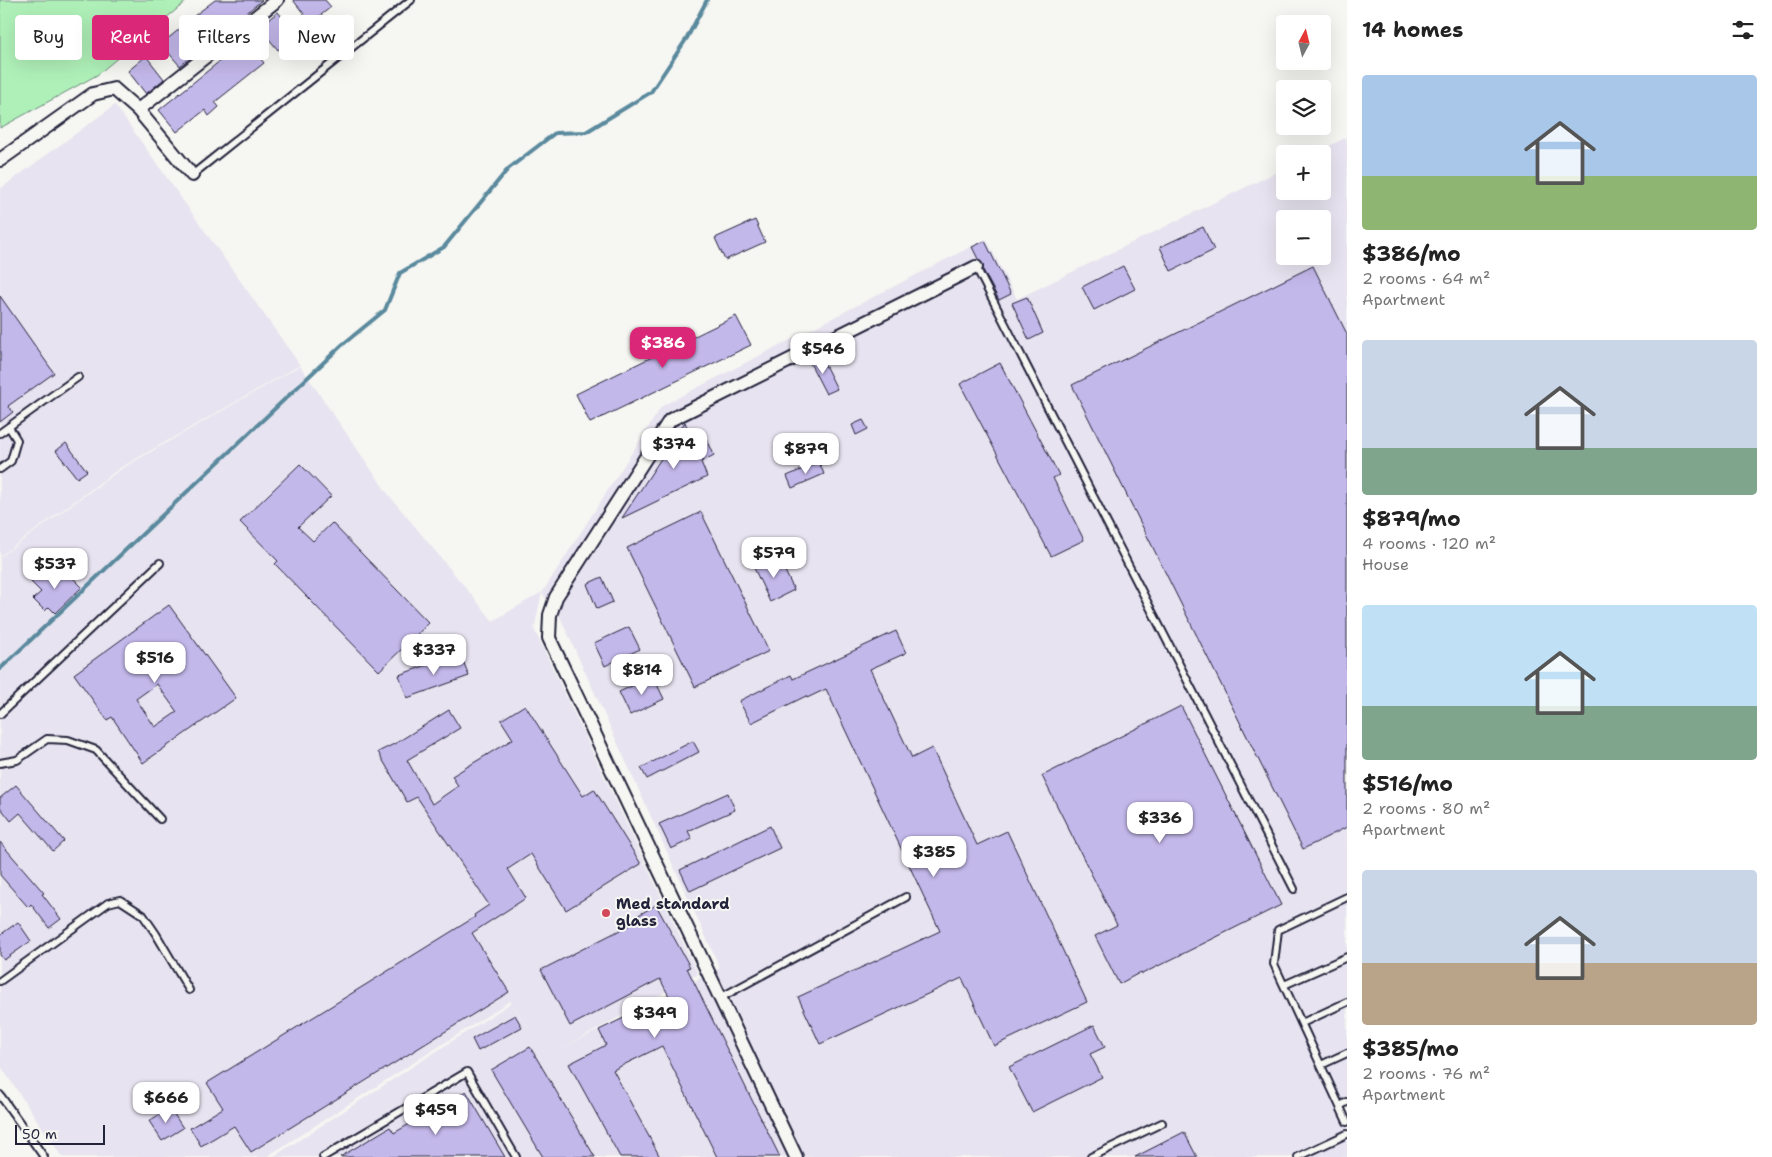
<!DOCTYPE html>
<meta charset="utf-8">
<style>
:root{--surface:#fff;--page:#f6f6f6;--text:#222;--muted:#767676;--accent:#db2777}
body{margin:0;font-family:"Shantell Sans",sans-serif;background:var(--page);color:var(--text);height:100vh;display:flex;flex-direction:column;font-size:19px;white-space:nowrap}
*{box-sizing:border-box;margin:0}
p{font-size:16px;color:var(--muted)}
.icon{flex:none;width:28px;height:28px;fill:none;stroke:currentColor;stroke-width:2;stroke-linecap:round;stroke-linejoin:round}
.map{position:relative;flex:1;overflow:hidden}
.side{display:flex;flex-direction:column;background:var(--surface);width:425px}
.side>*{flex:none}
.hud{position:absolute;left:15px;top:15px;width:475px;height:45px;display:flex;gap:10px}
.needle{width:32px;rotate:7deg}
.fabs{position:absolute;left:1276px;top:15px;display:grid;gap:10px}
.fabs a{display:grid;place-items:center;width:55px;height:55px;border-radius:5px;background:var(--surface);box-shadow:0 5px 20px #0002;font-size:25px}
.scale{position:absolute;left:15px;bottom:12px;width:90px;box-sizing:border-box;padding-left:5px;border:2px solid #22223b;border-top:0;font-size:14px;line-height:18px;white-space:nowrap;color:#22223b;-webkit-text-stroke:4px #f6f6f2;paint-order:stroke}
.price{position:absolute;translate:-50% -42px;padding:0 11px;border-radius:10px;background:#fff;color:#222;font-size:16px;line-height:32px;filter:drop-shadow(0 1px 2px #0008)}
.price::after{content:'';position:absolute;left:50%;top:30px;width:15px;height:11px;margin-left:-8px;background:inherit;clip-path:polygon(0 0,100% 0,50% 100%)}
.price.selected{background:var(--accent);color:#fff}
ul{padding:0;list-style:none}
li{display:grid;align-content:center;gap:10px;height:265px;padding:0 15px}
li span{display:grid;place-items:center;height:155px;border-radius:5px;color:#555}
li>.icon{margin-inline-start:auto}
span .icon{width:90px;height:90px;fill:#fffc;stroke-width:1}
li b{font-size:21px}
h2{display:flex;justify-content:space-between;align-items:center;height:60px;padding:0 15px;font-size:21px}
.chip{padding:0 18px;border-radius:5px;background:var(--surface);box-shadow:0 5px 20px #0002;font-size:18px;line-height:45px}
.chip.selected{background:var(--accent);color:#fff}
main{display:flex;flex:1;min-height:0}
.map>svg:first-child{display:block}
.built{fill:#e7e3f0;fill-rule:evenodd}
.green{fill:#aff0b8;stroke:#68897a}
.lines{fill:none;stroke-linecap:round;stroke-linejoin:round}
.stream{stroke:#5a899d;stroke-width:4}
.building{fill:#c3b8ea;stroke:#22223b;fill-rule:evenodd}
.service-casing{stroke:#22223b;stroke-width:10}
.minor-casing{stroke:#22223b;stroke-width:16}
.service{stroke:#f6f6f2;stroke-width:6}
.minor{stroke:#f6f6f2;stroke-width:12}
.poi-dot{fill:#d1495b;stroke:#f6f6f2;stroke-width:2}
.labels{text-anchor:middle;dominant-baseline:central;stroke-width:4;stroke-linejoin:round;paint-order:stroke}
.poi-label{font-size:15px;font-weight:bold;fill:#22223b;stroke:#f6f6f2;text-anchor:start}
</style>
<main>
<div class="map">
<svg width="1347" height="1157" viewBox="0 0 1347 1157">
<rect width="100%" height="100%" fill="#f6f6f2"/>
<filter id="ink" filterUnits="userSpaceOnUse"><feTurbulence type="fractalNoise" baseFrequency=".02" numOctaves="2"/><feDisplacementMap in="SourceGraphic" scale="10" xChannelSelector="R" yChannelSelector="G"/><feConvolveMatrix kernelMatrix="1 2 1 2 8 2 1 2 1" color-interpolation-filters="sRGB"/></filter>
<g filter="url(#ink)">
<path class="built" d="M115,105l185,260 -180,103 -120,88v-367z
M1347,137v1020h-1074l238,-154 24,33 -25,-35 -244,156h-204l-62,-92v-508l121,-88 179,-103 88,128 105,127 49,-29 -8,37 164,345 -135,74 157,-80 -159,-349 -19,-26 120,-187 324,-167 31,60 268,-131v23h37v-37h-8zM1285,219h37v37h-37z"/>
<path class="green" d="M0,0h188l-91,75 -97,53z"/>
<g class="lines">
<path class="stream" d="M0,669l342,-324 43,-35 15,-37 44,-26 64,-78 47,-36 31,-1 65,-40 36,-54 20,-38"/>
</g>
<path class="building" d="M215,0h47l-48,40 -20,-24z
M293,0h32l6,7 -20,16z
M278,12l19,24 -19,14 -19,-23z
M181,28l18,23 -19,15 -19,-22z
M246,40l18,23 -49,39 4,5 -10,9 -4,-6 -28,22 -18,-22z
M146,56l18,23 -18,15 -18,-23z
M755,220l10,22 -40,18 -10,-22z
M1203,227l11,23 -43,21 -11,-24z
M985,241l26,53 -12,6 -16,-30v-6l-5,-5 -6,-12z
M1123,266l12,23 -41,21 -12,-23z
M1313,266l34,68v493l-44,22 -231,-464z
M0,296l54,77 -46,33 5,6 -13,10z
M1027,297l16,36 -14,7 -17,-37z
M736,316l15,29 -161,78 -14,-29z
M820,355l17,34 -11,5 -17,-33z
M1000,363l59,112 -6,3 31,62 -33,16 -91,-172z
M863,420l5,9 -12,6 -4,-10z
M685,422l9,23 13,-6 7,16 -13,7 6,15 -85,41z
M66,443l21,28 -10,7 -21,-27z
M819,462l5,12 -32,14 -5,-12z
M300,464l31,32 -33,31 15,14 19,-18 97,100 -50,48 -104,-107 3,-3 -38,-39z
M701,512l68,139 -74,36 -68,-139z
M778,556l16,34 -24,12 -16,-34z
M46,568l10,10 9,-8 17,17 -27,26 -6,-6 -4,4 -12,-12 8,-7 -10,-10z
M602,577l11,25 -16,7 -10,-25z
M169,605l67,93 -93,65 -31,-46 -5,3 -33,-46zM157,684l20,28 -22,15 -19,-28z
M629,627l11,22 -35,17 -11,-23z
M896,631l10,22 -36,16 42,89 20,-10 45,97 30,-14 80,171 -93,44 -32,-68 -142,66 -22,-47 142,-66 -114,-242 -19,9 -1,-2 -55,27 -12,-22 52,-26 2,4z
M460,653l9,23 -62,22 -8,-23z
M653,676l11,23 -34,16 -11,-23z
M525,705l58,91 11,-7 47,75 -75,46 -35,-56 -23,15 18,29 -54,35 37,59 -258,160 -17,-26 -33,20 -11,-18 33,-20 -16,-25 268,-166 -1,-2 15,-10 -72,-108 -10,5 -29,-50 18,-9 53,-33 11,18 -53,32 25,44 26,-18 -6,-10 61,-37 -12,-19z
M1181,706l100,199 -139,69 -1,-2 -22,12 -24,-48 22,-11 -75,-149z
M693,741l6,11 -52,27 -6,-11z
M16,785l48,56 -11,10 -33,-38 -9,8 -11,-14v-9z
M728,793l7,17 -47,21 4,8 -21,10 -12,-25z
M770,826l10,22 -90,43 -10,-21z
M0,842l44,51 -2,1 19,25 -12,9 -18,-24 -3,3 -28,-32z
M656,905l34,62 -3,1 93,189h-63l-55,-111 -49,24 47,87h-40l-51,-93 37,-19 -7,-15 70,-34 -9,-17 -90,47 -29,-56 89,-45 -2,-4z
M18,922l13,19 -27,19 -4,-5v-20z
M515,1015l7,12 -44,24 -6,-12z
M1094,1025l11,22 -15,7 12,23 -70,35 -23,-45z
M530,1047l65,110h-52l-52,-87z
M466,1091l39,66h-165l50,-30 4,6z
M170,1108l13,20 -21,13 -13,-20z
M1184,1132l13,25h-62z"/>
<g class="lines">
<g class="service-casing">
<path id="service" d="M192,175l219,-175
M976,267l318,622
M0,433l78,-56
M0,469l11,-8 6,-21 -8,-13
M0,714l160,-151
M0,763l17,-3 30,-21 21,1 28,10 64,69
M1347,897l-69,33 -4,34 73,158
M0,981l108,-78 12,-3 23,15 13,19 33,56
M1284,985l63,-28
M720,998l186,-101
M1302,1023l45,-21
M1321,1065l26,-12
M0,1095l44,62
M1340,1106l7,-4
M323,1157l144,-85 49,85
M1091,1157l71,-34
M1298,1157l49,-23"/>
</g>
<g class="minor-casing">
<path id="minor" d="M138,110l139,-110
M0,160l93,-66 21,-5 24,21 54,65
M796,1157l-247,-519 1,-23 6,-18 114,-177 306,-153"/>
</g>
<use href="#service" class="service"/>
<use href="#minor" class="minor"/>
</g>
</g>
<circle class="poi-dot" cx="606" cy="913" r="5"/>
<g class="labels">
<g class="poi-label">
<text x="616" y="904">Med standard<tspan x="616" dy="17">glass</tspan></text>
</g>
</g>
</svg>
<div class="fabs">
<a><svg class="needle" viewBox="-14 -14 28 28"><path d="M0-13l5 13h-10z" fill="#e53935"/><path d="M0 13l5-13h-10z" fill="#767676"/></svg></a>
<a><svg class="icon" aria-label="layers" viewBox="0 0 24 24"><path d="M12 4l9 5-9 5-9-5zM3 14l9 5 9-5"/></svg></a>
<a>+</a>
<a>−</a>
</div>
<div class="scale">50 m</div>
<b class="price selected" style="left:663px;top:369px">$386</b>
<b class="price" style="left:823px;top:375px">$546</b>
<b class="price" style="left:674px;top:470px">$374</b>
<b class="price" style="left:806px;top:475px">$879</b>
<b class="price" style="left:774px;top:579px">$579</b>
<b class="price" style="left:55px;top:590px">$537</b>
<b class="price" style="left:434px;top:676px">$337</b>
<b class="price" style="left:155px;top:684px">$516</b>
<b class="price" style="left:642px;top:696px">$814</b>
<b class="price" style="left:1160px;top:844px">$336</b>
<b class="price" style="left:934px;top:878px">$385</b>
<b class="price" style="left:655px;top:1039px">$349</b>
<b class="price" style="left:166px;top:1124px">$666</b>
<b class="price" style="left:436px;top:1136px">$459</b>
<div class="hud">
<a class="chip">Buy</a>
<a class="chip selected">Rent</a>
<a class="chip">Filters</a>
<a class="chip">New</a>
</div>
</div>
<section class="side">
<h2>14 homes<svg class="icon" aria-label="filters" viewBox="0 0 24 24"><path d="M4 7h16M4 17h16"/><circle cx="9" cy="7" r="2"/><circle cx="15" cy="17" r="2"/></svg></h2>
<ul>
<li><span style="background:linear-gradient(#a9c7e8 65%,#8fb573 0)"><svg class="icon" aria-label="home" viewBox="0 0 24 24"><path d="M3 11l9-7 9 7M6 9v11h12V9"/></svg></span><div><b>$386/mo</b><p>2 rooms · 64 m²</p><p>Apartment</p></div></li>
<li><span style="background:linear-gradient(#c9d6e8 70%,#7fa58c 0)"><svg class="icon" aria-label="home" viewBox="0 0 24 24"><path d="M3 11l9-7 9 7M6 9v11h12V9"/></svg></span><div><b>$879/mo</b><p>4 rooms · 120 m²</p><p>House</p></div></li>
<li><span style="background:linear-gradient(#bfe0f5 65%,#7fa58c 0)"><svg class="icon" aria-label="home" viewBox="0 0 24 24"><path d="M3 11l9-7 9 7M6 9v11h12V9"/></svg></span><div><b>$516/mo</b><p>2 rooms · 80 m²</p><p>Apartment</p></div></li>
<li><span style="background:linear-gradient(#c9d6e8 60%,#b9a48a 0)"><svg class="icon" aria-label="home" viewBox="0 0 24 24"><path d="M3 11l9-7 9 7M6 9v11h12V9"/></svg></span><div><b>$385/mo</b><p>2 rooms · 76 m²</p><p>Apartment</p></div></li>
</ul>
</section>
</main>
